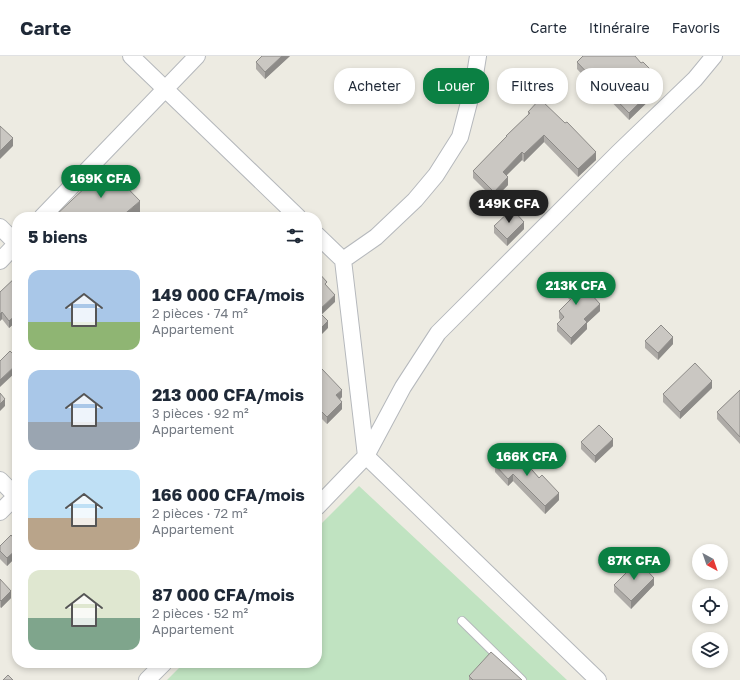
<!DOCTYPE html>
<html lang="fr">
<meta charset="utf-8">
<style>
:root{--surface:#fff;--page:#f2f2f3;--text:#1f2937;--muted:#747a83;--line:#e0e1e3;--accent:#0b8043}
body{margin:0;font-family:"Golos Text",sans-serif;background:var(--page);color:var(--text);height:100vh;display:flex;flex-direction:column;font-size:15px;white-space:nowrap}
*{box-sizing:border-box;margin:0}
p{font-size:13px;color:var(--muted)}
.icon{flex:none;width:22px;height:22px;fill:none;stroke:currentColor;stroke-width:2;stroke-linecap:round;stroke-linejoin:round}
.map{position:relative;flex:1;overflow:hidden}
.drawer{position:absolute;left:12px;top:156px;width:310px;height:456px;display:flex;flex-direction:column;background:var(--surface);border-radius:16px;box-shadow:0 2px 6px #0003}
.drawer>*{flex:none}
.top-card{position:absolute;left:334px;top:12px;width:346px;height:36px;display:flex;gap:8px}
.needle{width:26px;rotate:140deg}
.controls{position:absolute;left:692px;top:488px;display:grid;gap:8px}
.controls a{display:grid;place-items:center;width:36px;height:36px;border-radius:50%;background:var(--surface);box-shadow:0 2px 6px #0003;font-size:20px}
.price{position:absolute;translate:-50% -34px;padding:0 9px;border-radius:14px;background:var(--accent);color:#fff;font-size:13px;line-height:26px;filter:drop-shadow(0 1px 2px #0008)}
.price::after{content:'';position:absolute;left:50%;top:24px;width:12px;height:9px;margin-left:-6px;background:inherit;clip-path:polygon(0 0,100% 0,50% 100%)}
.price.active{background:#222;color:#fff}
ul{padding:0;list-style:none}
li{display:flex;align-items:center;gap:12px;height:100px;padding:0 16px}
li span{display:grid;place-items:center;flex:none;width:112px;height:80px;border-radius:12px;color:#555}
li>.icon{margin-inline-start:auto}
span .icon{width:48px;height:48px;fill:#fffc;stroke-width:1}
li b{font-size:17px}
h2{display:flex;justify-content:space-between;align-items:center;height:48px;padding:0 16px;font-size:17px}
.chip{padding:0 14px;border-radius:16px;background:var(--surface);box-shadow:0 2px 6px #0003;font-size:14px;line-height:36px}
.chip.active{background:var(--accent);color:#fff}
header{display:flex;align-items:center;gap:24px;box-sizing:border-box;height:56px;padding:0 20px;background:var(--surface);border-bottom:1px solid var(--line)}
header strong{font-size:19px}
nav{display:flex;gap:22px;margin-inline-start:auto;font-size:14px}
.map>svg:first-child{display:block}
.green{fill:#c0e3c1}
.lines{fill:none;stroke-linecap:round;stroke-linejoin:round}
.service-casing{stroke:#b5b8bc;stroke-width:10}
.minor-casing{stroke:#b5b8bc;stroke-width:18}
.service{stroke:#fff;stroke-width:8}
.minor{stroke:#fff;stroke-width:16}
.wall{fill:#aeaba7}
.shaded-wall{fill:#8d8b88}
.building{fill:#cac7c2;stroke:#8d8b88}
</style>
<header>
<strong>Carte</strong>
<nav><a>Carte</a><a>Itinéraire</a><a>Favoris</a></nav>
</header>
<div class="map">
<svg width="740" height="624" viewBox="0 0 740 624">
<rect width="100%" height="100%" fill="#edebe2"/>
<path class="green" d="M359,430l208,194h-400l17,-17h133v-135z"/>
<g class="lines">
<g class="service-casing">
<path id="service" d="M462,565l60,59"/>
</g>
<g class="minor-casing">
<path id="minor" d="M131,0l167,161
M42,161l155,-161
M0,171l17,17
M317,179l26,25 23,196 232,224
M343,204l33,-23 39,-37 21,-25 24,-38 13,-50 5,-31
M0,205l17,-18
M0,424l16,16
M317,451l49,-51 37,-69 35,-54 180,-180 77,-74 19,-23
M0,456l17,-17
M147,624l17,-17"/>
</g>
<use href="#service" class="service"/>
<use href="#minor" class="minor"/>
</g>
<path class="wall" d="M290,0l-25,23 -9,-10v-7z
M577,6l85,26 -33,32 -32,-33 -2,1 -18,-19z
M528,56l68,48 -18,17 -34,-35 -20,20 -2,-2 -16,15 2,10 -14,14 -21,-21v-7l33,-34v-1l22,-21z
M494,170l30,3 -17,17 -13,-13z
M17,220v45l-8,7 -7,-9 -2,2v-29z
M561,228l39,27 -13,12v6l-16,16 -14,-14v-7l4,-3 -2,-3v-7l11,-11 -9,-9z
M645,285l28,3 -15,16 -13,-12z
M317,318l25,23 -2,2 2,10 -15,15 -10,-10z
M712,332l-32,31 -17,-17v-8z
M740,334v54l-23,-25v-7z
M17,373v12l-2,-3v-7z
M581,386l32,4 -18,17 -14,-14z
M513,392l46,52 -14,14 -32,-33 -5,5 -13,-14v-7z
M17,486v14l-10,10 -7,-7v-13z
M0,523l11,19 -10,10 -1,-1z
M614,529h40l-23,24 -17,-17z
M469,620l53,4h-53z"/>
<path class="shaded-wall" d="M282,0h8l-25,23v-7z
M597,24v7l-2,1v-7z
M662,25v7l-33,32v-7z
M544,79v7l-20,20v-8z
M13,82v8l-13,13v-8z
M522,96v8l-19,19v-7z
M596,96v8l-18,17v-8z
M508,121v8l-14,14v-7z
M140,145v12l-5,4h-14z
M524,166v7l-17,17v-7z
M335,239v7l-17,16v-7z
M600,248v7l-13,12v6l-16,16v-7l13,-19z
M2,256v7l-2,2v-7z
M17,258v7l-8,7v-7z
M328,265v7l-11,11v-7z
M673,281v7l-15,16v-7z
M17,308v7l-17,16v-7z
M712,325v7l-32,31v-7z
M342,334v7l-6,6v-8z
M5,343v7l-5,5v-7z
M342,346v7l-15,15v-7z
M613,383v7l-18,17v-7z
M513,418v7l-5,5v-7z
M559,437v7l-14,14v-8z
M17,493v7l-10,10v-8z
M654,522v7l-23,24v-8z
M11,535v7l-10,10v-7z"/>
<path class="building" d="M262,0h20l-17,16 -9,-10z
M583,0h52l6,7 2,-1 19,19 -33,32 -32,-33 -2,1 -18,-19z
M540,43l25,24 2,-1 29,30 -18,17 -34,-34 -20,19 -2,-2 -19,20 5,5 -14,15 -21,-21 34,-35h-1l24,-23 -2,-1z
M0,70l13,12 -13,13z
M107,111l33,34 -19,16h-67z
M512,153l12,13 -17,17 -13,-13z
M205,156l5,5h-10z
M317,215l10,11 -2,2 10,11 -17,16 10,10 -11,11z
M572,217l28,31 -16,15 3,3 -16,16 -14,-14 7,-7 -5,-6 14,-14 -12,-13z
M17,220v38l-8,7 -7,-9 -2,2v-22z
M661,269l12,12 -15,16 -13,-12z
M10,295l7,7v6l-17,16v-19z
M695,307l17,18 -32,31 -17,-18z
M322,313l20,21 -6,5 6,7 -15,15 -10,-10v-33z
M740,334v47l-23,-25z
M0,337l5,6 -5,5z
M599,369l14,14 -18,17 -14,-14z
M513,392l26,30 3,-3 17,18 -14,13 -32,-32 -5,5 -13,-14z
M11,479l6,7v7l-10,9 -7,-7v-5z
M638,505l16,17 -23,23 -17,-16z
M0,523l11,12 -10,10 -1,-1z
M491,596l31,28h-49l-4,-4z
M8,619l5,5h-10z"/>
</svg>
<div class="controls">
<a><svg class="needle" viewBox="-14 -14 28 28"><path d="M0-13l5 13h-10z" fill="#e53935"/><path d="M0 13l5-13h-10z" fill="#747a83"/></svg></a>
<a><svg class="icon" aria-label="locate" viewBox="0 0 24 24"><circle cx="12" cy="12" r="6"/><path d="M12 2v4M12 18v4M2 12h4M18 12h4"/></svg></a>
<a><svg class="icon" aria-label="layers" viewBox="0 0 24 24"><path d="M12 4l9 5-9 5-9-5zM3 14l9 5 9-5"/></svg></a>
</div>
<b class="price" style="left:101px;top:143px">169K CFA</b>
<b class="price active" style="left:509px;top:168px">149K CFA</b>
<b class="price" style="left:576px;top:250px">213K CFA</b>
<b class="price" style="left:527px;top:421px">166K CFA</b>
<b class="price" style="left:634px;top:525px">87K CFA</b>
<div class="top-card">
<a class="chip">Acheter</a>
<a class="chip active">Louer</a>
<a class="chip">Filtres</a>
<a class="chip">Nouveau</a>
</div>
<section class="drawer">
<h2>5 biens<svg class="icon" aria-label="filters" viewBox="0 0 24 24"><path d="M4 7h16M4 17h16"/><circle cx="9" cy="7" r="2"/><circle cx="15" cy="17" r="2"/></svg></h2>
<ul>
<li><span style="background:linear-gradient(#a9c7e8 65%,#8fb573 0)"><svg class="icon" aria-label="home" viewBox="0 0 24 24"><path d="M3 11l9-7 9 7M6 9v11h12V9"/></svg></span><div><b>149 000 CFA/mois</b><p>2 pièces · 74 m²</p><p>Appartement</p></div></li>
<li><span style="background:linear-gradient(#a9c7e8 65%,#9aa5b1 0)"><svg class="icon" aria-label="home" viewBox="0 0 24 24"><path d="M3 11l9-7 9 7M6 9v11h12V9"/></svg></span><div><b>213 000 CFA/mois</b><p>3 pièces · 92 m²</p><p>Appartement</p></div></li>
<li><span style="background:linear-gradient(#bfe0f5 60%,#b9a48a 0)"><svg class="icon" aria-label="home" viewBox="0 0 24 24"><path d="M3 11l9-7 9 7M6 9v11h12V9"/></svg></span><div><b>166 000 CFA/mois</b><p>2 pièces · 72 m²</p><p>Appartement</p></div></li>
<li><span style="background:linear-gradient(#dfe7d0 60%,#7fa58c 0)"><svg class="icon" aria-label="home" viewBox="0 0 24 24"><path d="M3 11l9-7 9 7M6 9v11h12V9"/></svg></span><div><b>87 000 CFA/mois</b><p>2 pièces · 52 m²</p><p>Appartement</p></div></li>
</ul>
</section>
</div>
